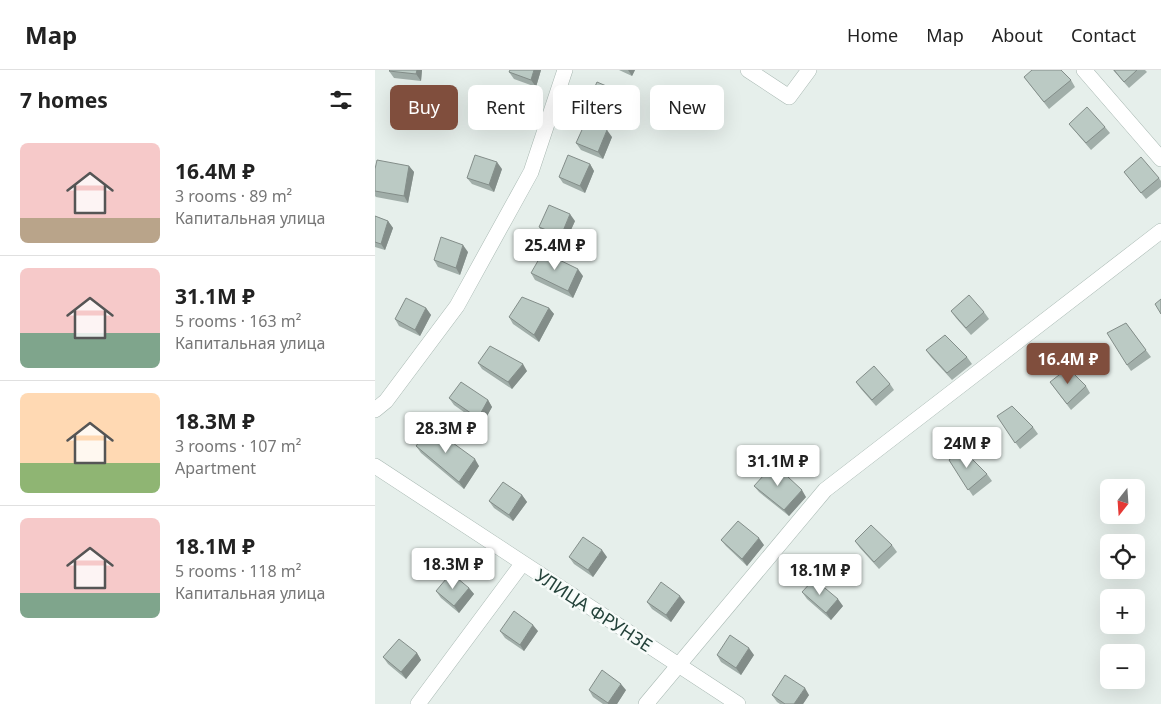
<!DOCTYPE html>
<meta charset="utf-8">
<style>
:root{--surface:#fff;--page:#f6f6f6;--text:#222;--muted:#767676;--line:#e0e0e0;--accent:#804e3d}
body{margin:0;font-family:"Noto Sans",sans-serif;background:var(--page);color:var(--text);height:100vh;display:flex;flex-direction:column;font-size:19px;white-space:nowrap}
*{box-sizing:border-box;margin:0}
p{font-size:16px;color:var(--muted)}
.icon{flex:none;width:28px;height:28px;fill:none;stroke:currentColor;stroke-width:2;stroke-linecap:round;stroke-linejoin:round}
.map{position:relative;flex:1;overflow:hidden}
.drawer{display:flex;flex-direction:column;background:var(--surface);width:375px}
.drawer>*{flex:none}
.top-card{position:absolute;left:15px;top:15px;width:475px;height:45px;display:flex;gap:10px}
.needle{width:32px;rotate:197deg}
.tools{position:absolute;left:725px;top:409px;display:grid;gap:10px}
.tools a{display:grid;place-items:center;width:45px;height:45px;border-radius:8px;background:var(--surface);box-shadow:0 5px 20px #0002;font-size:25px}
.price{position:absolute;translate:-50% -42px;padding:0 11px;border-radius:5px;background:#fff;color:#222;font-size:16px;line-height:32px;filter:drop-shadow(0 1px 2px #0008)}
.price::after{content:'';position:absolute;left:50%;top:30px;width:15px;height:11px;margin-left:-8px;background:inherit;clip-path:polygon(0 0,100% 0,50% 100%)}
.price.on{background:var(--accent);color:#fff}
ul{padding:0;list-style:none}
li{display:flex;align-items:center;gap:15px;height:125px;padding:0 20px}
li+li{border-top:1px solid var(--line)}
li span{display:grid;place-items:center;flex:none;width:140px;height:100px;border-radius:8px;color:#555}
li>.icon{margin-inline-start:auto}
span .icon{width:60px;height:60px;fill:#fffc;stroke-width:1}
li b{font-size:21px}
h2{display:flex;justify-content:space-between;align-items:center;height:60px;padding:0 20px;font-size:21px}
.tag{padding:0 18px;border-radius:8px;background:var(--surface);box-shadow:0 5px 20px #0002;font-size:18px;line-height:45px}
.tag.on{background:var(--accent);color:#fff}
header{display:flex;align-items:center;gap:30px;box-sizing:border-box;height:70px;padding:0 25px;background:var(--surface);border-bottom:1px solid var(--line)}
header strong{font-size:24px}
nav{display:flex;gap:28px;margin-inline-start:auto;font-size:18px}
main{display:flex;flex:1;min-height:0}
.map>svg:first-child{display:block}
.lines{fill:none;stroke-linecap:round;stroke-linejoin:round}
.minor-casing{stroke:#a8b8b2;stroke-width:16}
.minor{stroke:#fff;stroke-width:15}
.wall{fill:#a1aea9}
.shaded-wall{fill:#838d89}
.building{fill:#bbcac4;stroke:#838d89}
.labels{text-anchor:middle;dominant-baseline:central;stroke-width:5;stroke-linejoin:round;paint-order:stroke}
.street-label{font-size:18px;fill:#24423a;stroke:#f7fbf9}
</style>
<header>
<strong>Map</strong>
<nav><a>Home</a><a>Map</a><a>About</a><a>Contact</a></nav>
</header>
<main>
<section class="drawer">
<h2>7 homes<svg class="icon" aria-label="filters" viewBox="0 0 24 24"><path d="M4 7h16M4 17h16"/><circle cx="9" cy="7" r="2"/><circle cx="15" cy="17" r="2"/></svg></h2>
<ul>
<li><span style="background:linear-gradient(#f6c9c9 75%,#b9a48a 0)"><svg class="icon" aria-label="home" viewBox="0 0 24 24"><path d="M3 11l9-7 9 7M6 9v11h12V9"/></svg></span><div><b>16.4M ₽</b><p>3 rooms · 89 m²</p><p>Капитальная улица</p></div></li>
<li><span style="background:linear-gradient(#f6c9c9 65%,#7fa58c 0)"><svg class="icon" aria-label="home" viewBox="0 0 24 24"><path d="M3 11l9-7 9 7M6 9v11h12V9"/></svg></span><div><b>31.1M ₽</b><p>5 rooms · 163 m²</p><p>Капитальная улица</p></div></li>
<li><span style="background:linear-gradient(#ffd9b3 70%,#8fb573 0)"><svg class="icon" aria-label="home" viewBox="0 0 24 24"><path d="M3 11l9-7 9 7M6 9v11h12V9"/></svg></span><div><b>18.3M ₽</b><p>3 rooms · 107 m²</p><p>Apartment</p></div></li>
<li><span style="background:linear-gradient(#f6c9c9 75%,#7fa58c 0)"><svg class="icon" aria-label="home" viewBox="0 0 24 24"><path d="M3 11l9-7 9 7M6 9v11h12V9"/></svg></span><div><b>18.1M ₽</b><p>5 rooms · 118 m²</p><p>Капитальная улица</p></div></li>
</ul>
</section>
<div class="map">
<svg width="786" height="634" viewBox="0 0 786 634">
<rect width="100%" height="100%" fill="#e6efeb"/>
<g class="lines">
<g class="minor-casing">
<path id="minor" d="M373,0l41,27 20,-27
M709,0l77,89
M0,340l11,-9 71,-95 74,-134 34,-102
M0,396l363,238
M43,634l104,-140
M271,634l179,-214 336,-259"/>
</g>
<use href="#minor" class="minor"/>
</g>
<path class="wall" d="M47,0l-1,11 -27,-3 -5,-7z
M135,0h31l-5,17 -22,-8 -5,-7z
M244,0h16l-3,6z
M738,0h32l2,2 -18,16z
M649,7l47,3 4,7 -26,22z
M243,21l5,7 -9,22 -22,-9 -5,-7z
M694,54l36,3 5,6 -19,17z
M237,67l-9,22 -22,-9 -5,-7z
M215,94l4,7 -9,22 -22,-10 -4,-6z
M34,96l5,6 -6,31 -32,-6 -1,-1v-27z
M127,99l-8,23 -22,-8 -5,-6z
M749,102l35,6 2,3v6l-15,12z
M0,146l13,5 5,7 -8,22 -10,-3z
M200,151l-10,22 -21,-9 -5,-7z
M93,182l-8,23 -22,-8 -4,-7z
M156,203l52,3 -10,22 -38,-18z
M51,238l5,7 -11,21 -21,-10 -4,-7z
M174,238l5,6 -15,28 -26,-18 -4,-7z
M576,241l33,1 5,7 -18,16 -15,-17z
M751,253l25,34 -20,14 -4,-6z
M551,280l41,7 5,7 -20,16 -21,-23z
M103,293l49,8 -15,18 -30,-20z
M481,312l34,2 4,6 -18,16 -15,-17z
M675,312l36,4 4,7 -19,17z
M74,328l39,2 4,7 -10,18 -28,-20z
M622,346l36,11 5,7 -18,15z
M41,376l63,20 -15,23 -43,-36z
M574,390l38,14 5,7 -19,15z
M379,416l52,11 -17,19 -30,-24z
M147,425l5,7 -14,19 -19,-13 -5,-7z
M346,470l43,5 -17,21 -21,-20z
M480,471l37,4 5,7 -18,17 -19,-21z
M194,487h38l-14,20 -19,-13z
M94,518l5,6 -15,19 -18,-15 -5,-7z
M427,522l41,14 -12,14 -24,-21z
M272,532h38l-14,20 -19,-13z
M125,561h38l-14,20 -19,-13z
M42,583l4,7 -15,19 -18,-15 -5,-7z
M342,585h37l-13,20 -20,-13z
M214,620h37l-9,14h-14l-10,-7z
M397,625h37l-6,9h-23l-3,-2z"/>
<path class="shaded-wall" d="M42,0h5l-1,11 -5,-7z
M159,0h7l-5,17 -5,-7z
M253,0h7l-3,6z
M243,21l5,7 -9,22 -5,-7z
M232,60l5,7 -9,22 -5,-7z
M122,92l5,7 -8,23 -5,-7z
M215,94l4,7 -9,22 -5,-7z
M34,96l5,6 -6,31 -4,-7z
M195,144l5,7 -10,22 -4,-7z
M13,151l5,7 -8,22 -4,-6z
M88,175l5,7 -8,23 -4,-7z
M203,199l5,7 -10,22 -5,-7z
M51,238l5,7 -11,21 -5,-6z
M174,238l5,6 -15,28 -5,-7z
M148,294l4,7 -15,18 -4,-7z
M113,330l4,7 -10,18 -4,-7z
M100,389l4,7 -15,23 -5,-7z
M427,420l4,7 -17,19 -5,-6z
M147,425l5,7 -14,19 -4,-6z
M384,468l5,7 -17,21 -5,-7z
M227,480l5,7 -14,20 -5,-7z
M94,518l5,6 -15,19 -5,-7z
M305,526l5,6 -14,20 -5,-7z
M463,529l5,7 -12,14 -5,-7z
M158,555l5,6 -14,20 -4,-6z
M374,578l5,7 -13,20 -5,-7z
M42,583l4,7 -15,19 -5,-7z
M246,614l5,6 -9,14h-9v-1z
M430,618l4,7 -6,9h-9z"/>
<path class="building" d="M15,0h27l-1,4 -27,-3z
M135,0h24l-3,10 -22,-8z
M657,0h29l10,10 -27,22 -20,-25z
M739,0h23l-13,12z
M222,12l21,9 -9,22 -22,-9z
M712,37l18,20 -19,16 -17,-19z
M211,51l21,9 -9,22 -22,-9z
M100,85l22,7 -8,23 -22,-7z
M193,85l22,9 -10,22 -21,-9z
M766,87l18,21 -18,15 -17,-21z
M2,90l32,6 -5,30 -29,-5v-22z
M174,135l21,9 -9,22 -22,-9z
M0,146l13,5 -7,23 -6,-2z
M66,167l22,8 -7,23 -22,-8z
M168,182l35,17 -10,22 -37,-18z
M594,225l15,17 -18,16 -15,-17z
M147,227l27,11 -15,27 -25,-18z
M31,228l20,10 -11,22 -20,-11z
M786,229v15l-6,-10z
M751,253l20,27 -19,15 -20,-32z
M570,265l22,22 -20,16 -21,-23z
M115,276l33,18 -15,18 -30,-19z
M499,296l16,18 -18,16 -16,-18z
M693,298l18,18 -19,18 -17,-22z
M86,312l27,18 -10,18 -29,-20z
M637,336l21,21 -18,16 -18,-27z
M56,357l44,32 -16,23 -43,-36z
M587,379l25,25 -19,16 -19,-30z
M399,394l28,26 -18,20 -30,-24z
M128,412l19,13 -13,20 -20,-14z
M363,451l21,17 -17,21 -21,-19z
M496,455l21,20 -18,17 -19,-21z
M208,467l19,13 -14,20 -19,-13z
M76,503l18,15 -15,18 -18,-15z
M439,509l24,20 -12,14 -24,-21z
M286,512l19,14 -14,19 -19,-13z
M139,541l19,14 -13,20 -20,-14z
M355,565l19,13 -13,20 -19,-13z
M24,569l18,14 -16,19 -18,-15z
M227,600l19,14 -13,19 -19,-13z
M410,605l20,13 -11,16h-9l-13,-9z"/>
<g class="labels">
<g class="street-label">
<text transform="translate(219 540) rotate(33)">УЛИЦА ФРУНЗЕ</text>
</g>
</g>
</svg>
<div class="tools">
<a><svg class="needle" viewBox="-14 -14 28 28"><path d="M0-13l5 13h-10z" fill="#e53935"/><path d="M0 13l5-13h-10z" fill="#767676"/></svg></a>
<a><svg class="icon" aria-label="locate" viewBox="0 0 24 24"><circle cx="12" cy="12" r="6"/><path d="M12 2v4M12 18v4M2 12h4M18 12h4"/></svg></a>
<a>+</a>
<a>−</a>
</div>
<b class="price" style="left:180px;top:201px">25.4M ₽</b>
<b class="price on" style="left:693px;top:315px">16.4M ₽</b>
<b class="price" style="left:71px;top:384px">28.3M ₽</b>
<b class="price" style="left:592px;top:399px">24M ₽</b>
<b class="price" style="left:403px;top:417px">31.1M ₽</b>
<b class="price" style="left:78px;top:520px">18.3M ₽</b>
<b class="price" style="left:445px;top:526px">18.1M ₽</b>
<div class="top-card">
<a class="tag on">Buy</a>
<a class="tag">Rent</a>
<a class="tag">Filters</a>
<a class="tag">New</a>
</div>
</div>
</main>
